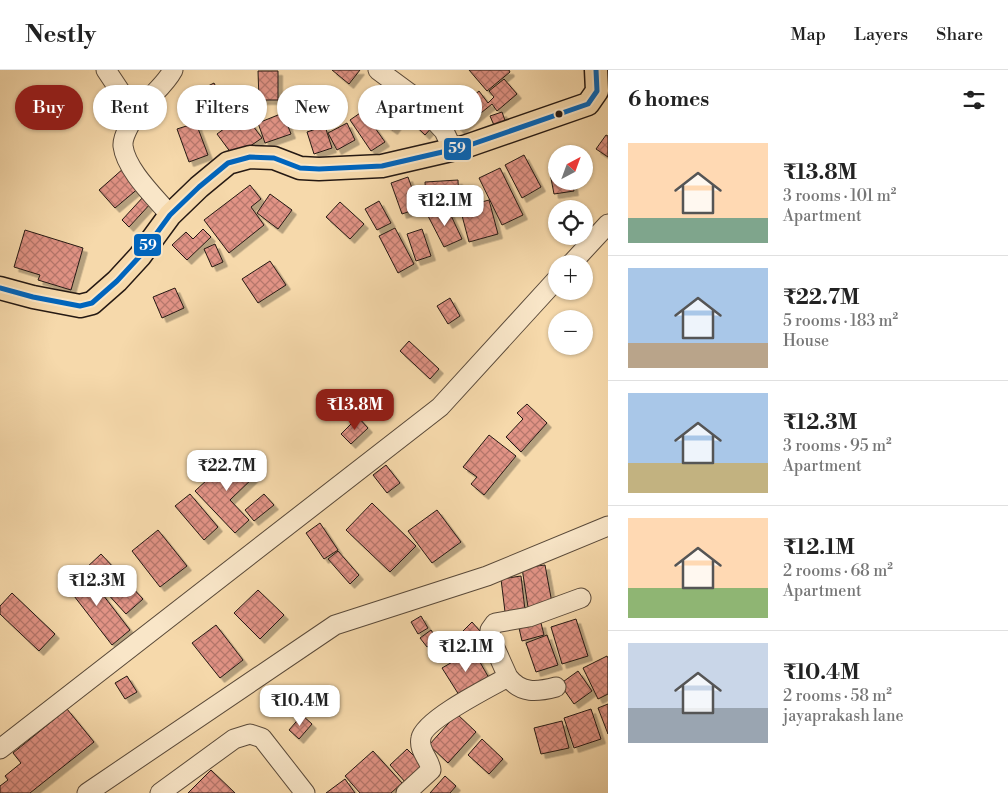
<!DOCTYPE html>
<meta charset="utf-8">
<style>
:root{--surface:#fff;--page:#f6f6f6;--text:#222;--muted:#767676;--line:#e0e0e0;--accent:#8f2418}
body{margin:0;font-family:"Libre Bodoni",serif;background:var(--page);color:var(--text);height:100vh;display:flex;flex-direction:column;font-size:19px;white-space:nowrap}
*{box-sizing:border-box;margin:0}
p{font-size:16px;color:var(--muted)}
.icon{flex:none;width:28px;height:28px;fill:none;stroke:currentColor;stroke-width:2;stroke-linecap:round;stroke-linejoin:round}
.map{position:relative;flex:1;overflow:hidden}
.panel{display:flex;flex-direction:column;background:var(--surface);width:400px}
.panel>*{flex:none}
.banner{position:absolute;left:15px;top:15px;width:475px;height:45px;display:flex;gap:10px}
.needle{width:32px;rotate:41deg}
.tools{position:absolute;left:548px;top:75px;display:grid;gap:10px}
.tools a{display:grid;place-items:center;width:45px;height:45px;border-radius:50%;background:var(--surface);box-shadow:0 1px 4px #0004;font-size:25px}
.price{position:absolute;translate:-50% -42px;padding:0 11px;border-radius:10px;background:#fff;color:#222;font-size:16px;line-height:32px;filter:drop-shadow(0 1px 2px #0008)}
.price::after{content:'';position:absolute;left:50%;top:30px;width:15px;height:11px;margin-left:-8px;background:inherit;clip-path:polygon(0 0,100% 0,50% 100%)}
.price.on{background:var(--accent);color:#fff}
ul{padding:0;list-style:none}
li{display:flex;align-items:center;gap:15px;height:125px;padding:0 20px}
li+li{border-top:1px solid var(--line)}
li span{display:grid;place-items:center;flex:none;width:140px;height:100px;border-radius:0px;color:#555}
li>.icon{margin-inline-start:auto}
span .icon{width:60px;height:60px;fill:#fffc;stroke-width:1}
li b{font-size:21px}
h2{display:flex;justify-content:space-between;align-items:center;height:60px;padding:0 20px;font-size:21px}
.chip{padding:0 18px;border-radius:22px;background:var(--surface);box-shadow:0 1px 4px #0004;font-size:18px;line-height:45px}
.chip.on{background:var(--accent);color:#fff}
header{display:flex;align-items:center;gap:30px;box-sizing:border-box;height:70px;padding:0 25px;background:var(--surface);border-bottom:1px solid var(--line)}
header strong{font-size:24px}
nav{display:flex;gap:28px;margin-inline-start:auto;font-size:18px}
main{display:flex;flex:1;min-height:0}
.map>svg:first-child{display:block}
.building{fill:url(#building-cross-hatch);stroke:#251913;filter:url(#shadow)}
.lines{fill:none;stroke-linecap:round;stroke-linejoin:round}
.minor-casing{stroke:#594939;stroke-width:21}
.major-casing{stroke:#251913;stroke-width:25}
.minor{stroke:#f9e6c8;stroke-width:19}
.major{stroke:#f6d9ab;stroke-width:22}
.bus-1-casing{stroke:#f9e6c8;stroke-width:9}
.bus-1{stroke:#0065bd;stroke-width:5}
.bus-dot{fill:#251913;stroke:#f9e6c8;stroke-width:2}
.line-badge{stroke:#f9e6c8;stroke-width:2}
.badge-label{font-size:14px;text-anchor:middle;font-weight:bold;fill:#fff}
</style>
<header>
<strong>Nestly</strong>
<nav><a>Map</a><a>Layers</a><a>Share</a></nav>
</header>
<main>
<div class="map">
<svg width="608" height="723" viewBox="0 0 608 723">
<defs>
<pattern id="building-cross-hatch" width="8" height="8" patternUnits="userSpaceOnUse" patternTransform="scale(1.25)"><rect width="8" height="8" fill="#e19385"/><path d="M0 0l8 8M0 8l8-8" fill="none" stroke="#b6776c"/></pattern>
<filter id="shadow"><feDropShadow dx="4.5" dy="4.5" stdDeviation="0" flood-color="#0004"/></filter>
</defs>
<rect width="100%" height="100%" fill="#f6d9ab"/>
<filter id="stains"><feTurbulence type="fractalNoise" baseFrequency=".004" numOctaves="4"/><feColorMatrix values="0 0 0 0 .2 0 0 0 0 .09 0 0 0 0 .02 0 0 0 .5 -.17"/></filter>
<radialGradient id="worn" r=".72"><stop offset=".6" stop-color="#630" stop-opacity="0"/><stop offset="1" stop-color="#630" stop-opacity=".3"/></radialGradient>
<path class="building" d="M332,0h28l-11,14z
M469,0h40l1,2 -23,19z
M258,1h20v29h-19z
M504,9l13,15 -20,17 -5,-7 -32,26 -11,-14 30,-25 9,12 6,-6 -5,-6z
M214,13l8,15 -16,8 -8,-15z
M396,16l15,14 -15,16 -15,-14z
M415,35l20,19 -10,11 -20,-19z
M382,40l17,12 -6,8 -17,-12z
M363,41l22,31 -14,9 -21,-31z
M502,42l5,14 -11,4 -6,-14z
M283,43l8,21 -26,9 -7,-20z
M244,44l18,24 -28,19 -17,-23z
M196,53l12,32 -19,7 -12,-33z
M347,53l8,17 -18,10 -9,-17z
M325,56l7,22 -18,6 -7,-22z
M606,65l2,1v21l-12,-8z
M524,85l17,32 -19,11 -17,-33z
M556,97v14h16l2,10 -20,3 -5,-26z
M124,98l16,19 -25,21 -16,-18z
M500,98l23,47 -21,10 -23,-47z
M408,107l11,31 -17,6 -11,-31z
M458,110l1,24 -33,1 -1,-23z
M250,115l11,14 -10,8 13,18 -35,28 -25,-33z
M270,124l22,16 -14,19 -21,-16z
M144,126l8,6 -23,25 -7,-7z
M489,130l9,34 -29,8 -9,-34z
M379,131l12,22 -14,7 -12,-21z
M340,132l24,22 -14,15 -24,-22z
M447,137l15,32 -18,8 -16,-31z
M395,158l19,36 -16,9 -19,-37z
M203,159l8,8 -24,23 -15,-15 14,-13 7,7z
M422,159l9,27 -15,5 -9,-27z
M25,160l58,18 -12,42 -33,-10 2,-5 -26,-8z
M215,174l8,18 -11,5 -8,-18z
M270,191l16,24 -28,18 -16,-24z
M175,218l9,20 -22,10 -9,-21z
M450,228l10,18 -12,8 -11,-18z
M409,271l30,28 -9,10 -30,-28z
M527,334l20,19 -26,29 -15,-15 17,-18 -6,-6z
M358,347l10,11 -17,16 -10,-10z
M489,365l27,21 -32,39 -13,-11 6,-7 -14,-10z
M235,384l20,22 -25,24 19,20 -14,13 -40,-42z
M386,395l14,18 -13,10 -14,-18z
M190,424l28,33 -14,13 -29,-34z
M264,424l10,11 -20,16 -9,-11z
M372,433l44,43 -26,26 -44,-42z
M437,440l24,32 -29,21 -24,-32z
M320,453l18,27 -14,9 -18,-26z
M158,460l29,36 -27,21 -28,-36z
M338,481l21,24 -9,9 -22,-25z
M101,484l42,45 -17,15 -41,-45z
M545,495l7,38 -24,4 -6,-39z
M83,499l47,61 -18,15 -48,-62z
M521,506l4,34 -20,2 -4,-33z
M258,520l26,25 -24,24 -26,-26z
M12,523l43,41 -16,17 -39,-37v-8z
M421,546l7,12 -10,6 -7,-12z
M576,549l12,37 -26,8 -11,-37z
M472,552l8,9 -19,19 -9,-8z
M541,553l3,12 -22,6 -3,-13z
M216,555l27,35 -23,18 -28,-35z
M431,560l6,9 -10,8 -7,-9z
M547,565l11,30 -22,7 -10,-29z
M473,580l16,28 -30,17 -17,-27z
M607,586l1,2v36l-10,5 -15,-31z
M578,601l14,20 -18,13 -14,-20z
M127,606l10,16 -12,7 -10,-16z
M608,634v30l-10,-26z
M67,639l27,33 -64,51h-30v-7l8,-6 -3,-4 16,-13 -8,-10z
M591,639l10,30 -27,9 -10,-30z
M457,644l19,18 -28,31 -19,-18z
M302,645l10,9 -13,15 -10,-9z
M562,651l7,27 -28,6 -7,-26z
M482,669l21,20 -14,15 -21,-19z
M407,679l17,17 -18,17 -16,-18z
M373,681l29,32 -11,10h-31l-15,-17z
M211,700l24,23h-47z
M445,706l11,10 -6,7h-20z
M345,709l10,14h-29z"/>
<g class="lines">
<g class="minor-casing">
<path id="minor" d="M106,0l30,45
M378,0l31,23 35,38 9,19
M170,145c-15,-18 -44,-45 -47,-69 -1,-10 11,-30 18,-38 10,-13 24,-23 32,-38
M571,194l37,-40
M508,607l-18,-40v-7l5,-7 34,-6 52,-19
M0,679l440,-342 116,-127
M87,723l248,-168 152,-49 121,-50
M160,723l74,-54 16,-5 12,4 43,55
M406,723l25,-23c-1,-11 -13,-19 -10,-32 3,-18 69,-51 87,-61 13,17 29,15 48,10"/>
</g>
<g class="major-casing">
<path id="major" d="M0,218l33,9 47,9 12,-3 25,-22 23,-25 30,-41 29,-28 29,-24 22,-6 24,1 26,10 19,1 63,-3 82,-19 124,-43 9,-13 -1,-21"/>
</g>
<use href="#minor" class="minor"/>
<use href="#major" class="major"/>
<g class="bus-1-casing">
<path id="bus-1" d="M0,218l33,9 47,9 12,-3 25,-22 23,-25 30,-41 29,-28 29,-24 22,-6 24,1 26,10 19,1 63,-3 82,-19 124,-43 9,-13 -1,-21"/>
</g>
<use href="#bus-1" class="bus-1"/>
</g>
<circle class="bus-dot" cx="559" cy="44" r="4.5"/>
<g class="line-badge">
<rect x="443" y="67" width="29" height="24" rx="5" fill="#0065bd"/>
<rect x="133" y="163" width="29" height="24" rx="5" fill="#0065bd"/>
</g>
<g class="badge-label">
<text x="457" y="83">59</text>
<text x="148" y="180">59</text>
</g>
<rect width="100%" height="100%" filter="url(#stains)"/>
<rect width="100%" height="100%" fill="url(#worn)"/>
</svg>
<div class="tools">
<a><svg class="needle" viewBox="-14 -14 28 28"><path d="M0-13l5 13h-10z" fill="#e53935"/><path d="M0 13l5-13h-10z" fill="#767676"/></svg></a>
<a><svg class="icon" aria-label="locate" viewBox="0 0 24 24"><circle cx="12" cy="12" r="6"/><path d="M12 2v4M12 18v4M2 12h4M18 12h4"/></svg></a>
<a>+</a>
<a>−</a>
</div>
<b class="price" style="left:445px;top:157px">₹12.1M</b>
<b class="price on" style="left:355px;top:361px">₹13.8M</b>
<b class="price" style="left:227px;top:422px">₹22.7M</b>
<b class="price" style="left:97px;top:537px">₹12.3M</b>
<b class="price" style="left:466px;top:603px">₹12.1M</b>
<b class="price" style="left:300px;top:657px">₹10.4M</b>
<div class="banner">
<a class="chip on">Buy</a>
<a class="chip">Rent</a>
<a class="chip">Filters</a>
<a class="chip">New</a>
<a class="chip">Apartment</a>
</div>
</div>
<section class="panel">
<h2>6 homes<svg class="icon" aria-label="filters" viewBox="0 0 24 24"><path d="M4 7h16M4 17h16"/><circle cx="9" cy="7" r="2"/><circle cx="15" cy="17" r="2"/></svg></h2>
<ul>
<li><span style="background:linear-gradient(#ffd9b3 75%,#7fa58c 0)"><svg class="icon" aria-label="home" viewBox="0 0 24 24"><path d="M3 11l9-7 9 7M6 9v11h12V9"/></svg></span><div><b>₹13.8M</b><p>3 rooms · 101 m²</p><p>Apartment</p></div></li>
<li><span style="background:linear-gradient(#a9c7e8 75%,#b9a48a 0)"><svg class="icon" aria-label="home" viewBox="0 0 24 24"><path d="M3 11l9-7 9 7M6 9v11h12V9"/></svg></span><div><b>₹22.7M</b><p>5 rooms · 183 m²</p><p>House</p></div></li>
<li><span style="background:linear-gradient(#a9c7e8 70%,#c2b280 0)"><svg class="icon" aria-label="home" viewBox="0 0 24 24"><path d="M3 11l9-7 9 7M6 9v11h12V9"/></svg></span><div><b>₹12.3M</b><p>3 rooms · 95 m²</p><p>Apartment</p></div></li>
<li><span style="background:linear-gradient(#ffd9b3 70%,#8fb573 0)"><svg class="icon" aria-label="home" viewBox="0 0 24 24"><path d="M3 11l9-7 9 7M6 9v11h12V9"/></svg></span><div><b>₹12.1M</b><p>2 rooms · 68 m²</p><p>Apartment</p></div></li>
<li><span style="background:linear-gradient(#c9d6e8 65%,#9aa5b1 0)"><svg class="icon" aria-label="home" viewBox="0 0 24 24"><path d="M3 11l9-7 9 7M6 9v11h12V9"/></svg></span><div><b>₹10.4M</b><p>2 rooms · 58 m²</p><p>jayaprakash lane</p></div></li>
</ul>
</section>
</main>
